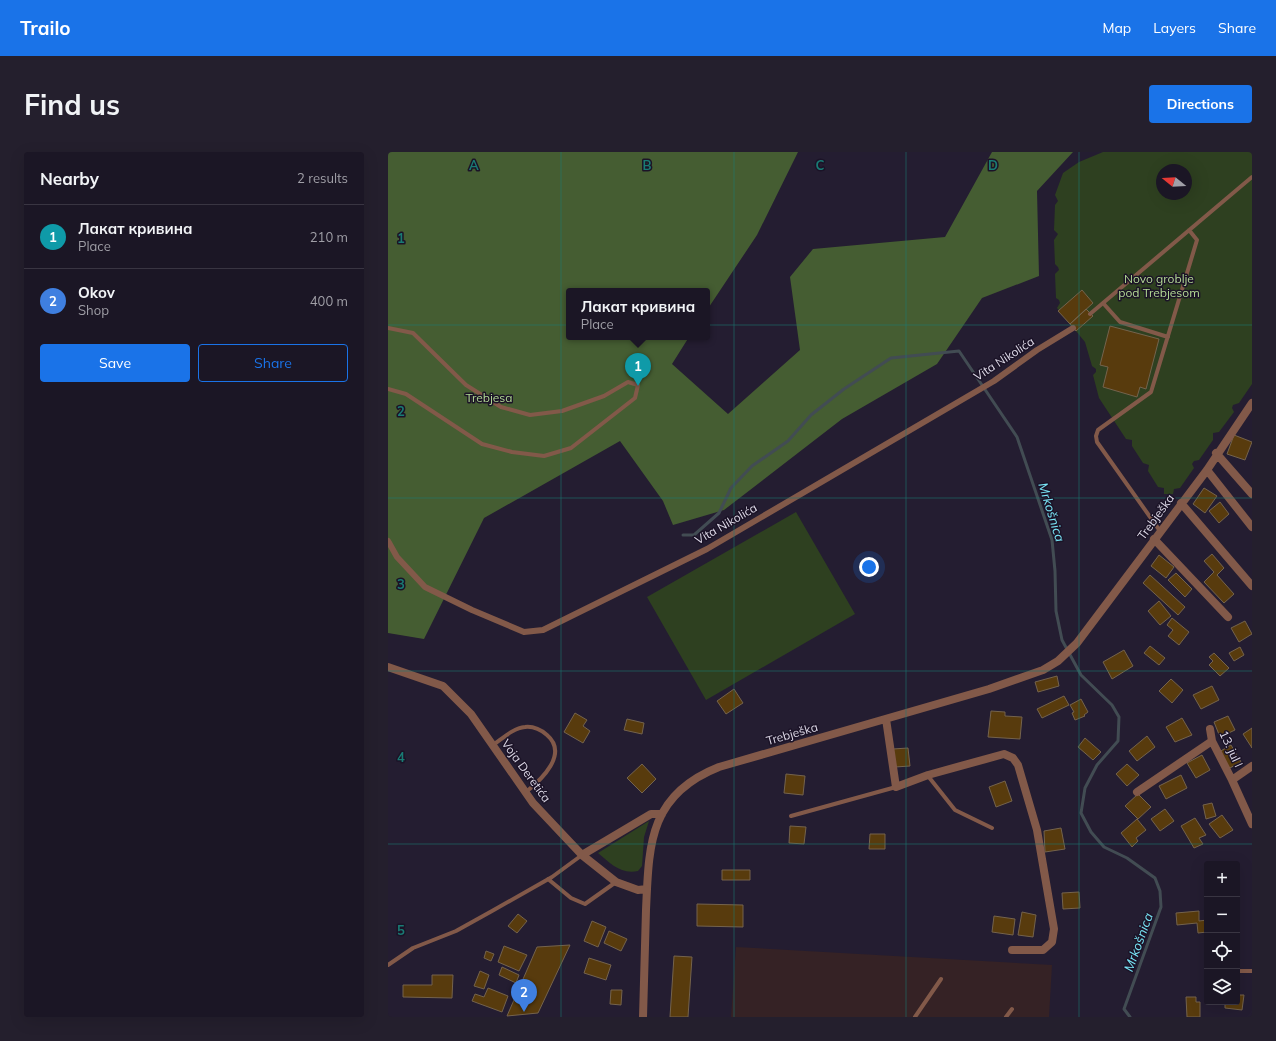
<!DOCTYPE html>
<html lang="en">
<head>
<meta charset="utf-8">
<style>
  body { margin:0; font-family:Mulish,sans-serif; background:#241f2d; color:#f1f3f6 }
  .controls { position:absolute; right:12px; bottom:12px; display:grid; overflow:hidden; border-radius:4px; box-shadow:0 4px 16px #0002 }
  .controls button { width:36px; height:36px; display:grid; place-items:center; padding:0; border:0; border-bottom:1px solid #393542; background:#1b1625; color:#f1f3f6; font:20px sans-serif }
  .compass { position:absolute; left:768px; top:12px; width:36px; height:36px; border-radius:50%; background:#1b1625; box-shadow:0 4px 16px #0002; rotate:288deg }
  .you { position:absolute; left:481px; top:415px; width:14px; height:14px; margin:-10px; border:3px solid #fff; border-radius:50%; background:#1a73e8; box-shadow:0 0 0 6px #1a73e833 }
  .badge { display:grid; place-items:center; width:26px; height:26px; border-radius:50%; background:#1a73e8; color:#fff; font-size:13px; font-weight:700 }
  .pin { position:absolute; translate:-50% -33px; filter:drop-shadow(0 1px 2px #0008) }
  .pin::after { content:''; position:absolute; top:21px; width:14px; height:12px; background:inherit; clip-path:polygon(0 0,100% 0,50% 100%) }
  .popup { position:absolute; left:178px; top:136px; width:144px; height:52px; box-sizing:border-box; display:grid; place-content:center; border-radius:4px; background:#1b1625; filter:drop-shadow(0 1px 3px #0005); font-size:13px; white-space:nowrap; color:#a09fa7 }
  .popup b { font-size:15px; color:#f1f3f6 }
  .popup::after { content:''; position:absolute; left:50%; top:100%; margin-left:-8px; border:8px solid transparent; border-top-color:#1b1625 }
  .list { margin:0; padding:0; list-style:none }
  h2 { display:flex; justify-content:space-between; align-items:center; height:52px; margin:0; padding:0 16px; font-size:17px }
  h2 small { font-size:13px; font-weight:400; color:#a09fa7 }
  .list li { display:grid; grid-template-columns:26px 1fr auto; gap:12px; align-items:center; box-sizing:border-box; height:64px; padding:0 16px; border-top:1px solid #393542 }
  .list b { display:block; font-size:15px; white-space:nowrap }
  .list p { margin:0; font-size:13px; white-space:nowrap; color:#a09fa7 }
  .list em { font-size:13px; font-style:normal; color:#a09fa7 }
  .actions { display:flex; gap:8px; padding:12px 16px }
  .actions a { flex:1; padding:9px 0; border:1px solid #1a73e8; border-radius:4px; text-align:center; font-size:14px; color:#1a73e8 }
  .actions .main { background:#1a73e8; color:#fff }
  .icon { flex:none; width:22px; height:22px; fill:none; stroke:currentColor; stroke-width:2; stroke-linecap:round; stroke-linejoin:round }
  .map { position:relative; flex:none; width:864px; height:865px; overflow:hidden; border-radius:4px }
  header { display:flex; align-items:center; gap:24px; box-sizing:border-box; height:56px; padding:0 20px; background:#1a73e8; color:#fff }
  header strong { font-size:19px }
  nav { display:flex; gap:22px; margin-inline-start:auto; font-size:14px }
  .intro { display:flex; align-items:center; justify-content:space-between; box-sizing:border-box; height:96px; padding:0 24px }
  h1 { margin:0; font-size:28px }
  .button { padding:10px 18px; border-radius:4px; background:#1a73e8; color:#fff; font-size:14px; font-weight:700 }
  main { display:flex; gap:24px; padding:0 24px }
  aside { flex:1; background:#1b1625; border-radius:4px; box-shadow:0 4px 16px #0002 }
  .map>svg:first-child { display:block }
</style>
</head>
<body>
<header>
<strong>Trailo</strong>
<nav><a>Map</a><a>Layers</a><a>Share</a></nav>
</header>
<div class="intro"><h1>Find us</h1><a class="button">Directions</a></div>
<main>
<aside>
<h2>Nearby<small>2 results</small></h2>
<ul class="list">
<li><span class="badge" style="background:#0f9aa8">1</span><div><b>Лакат кривина</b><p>Place</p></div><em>210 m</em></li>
<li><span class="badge" style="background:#3f7fe0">2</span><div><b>Okov</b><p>Shop</p></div><em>400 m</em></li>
</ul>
<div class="actions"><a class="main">Save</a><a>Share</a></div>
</aside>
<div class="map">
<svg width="864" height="865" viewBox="0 0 864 865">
  <rect width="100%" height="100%" fill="#241d31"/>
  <path fill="#352225" d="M348,795L664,813L661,865H343Z"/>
  <path fill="#2e4020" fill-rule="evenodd" d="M715,0H864V232L851,251L845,253L844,256L846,260L831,280L825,281V288L811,308L806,309L804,312L806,316L792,336L786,337L785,342H776V336L770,335L760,319L761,313L755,311L744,294V288L738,287L711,246L705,223L708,220V217L704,214L697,190L669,156L672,151L671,148L668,146L667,122L671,118L670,115L667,112L666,88L670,82L666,78L667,53L670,49L667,43L675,21L691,10ZM774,18H798V42H774Z
    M408,360L467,462L318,548L259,445Z
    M261,669L256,685L254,714L250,719C233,723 222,711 210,701Z"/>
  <path fill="#455d32" d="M0,0H410L369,83L319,158V139H181V185H301L284,212L340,262L412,198L402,125L425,97L557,85L604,0H685L649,39L651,124L594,146L549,212L454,267L336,358L285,373L275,349L232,289L96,366L36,487L0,481Z"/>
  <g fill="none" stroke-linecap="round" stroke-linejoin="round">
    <path stroke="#424c53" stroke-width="3" d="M295,383H306L331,361L343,336L364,314L400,289L423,263L456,237L503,206L571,199L629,285L664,388L667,419L668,459L674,488L693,523L724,553L731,565L730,589L709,613L697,636L693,661L703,680L716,695L739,706L767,726L772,739L773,755L736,857L742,865"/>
  </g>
  <path fill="#583b0d" stroke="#74634d" d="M694,138L705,151L682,172L670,159Z
    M698,157L705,164L688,179L682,172Z
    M722,174L771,187L758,237L752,235L749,245L715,235L720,215L712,213Z
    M846,283L864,290L857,308L839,302Z
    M816,336L829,344L817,361L805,352Z
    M832,350L841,362L831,371L821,359Z
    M824,402L836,416L829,423L846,442L836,451L816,430L826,420L816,409Z
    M771,403L786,415L778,426L763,414Z
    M788,421L804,437L797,445L780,428Z
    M762,423L797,455L790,463L755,431Z
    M771,449L783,464L772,473L760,459Z
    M784,466L801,480L791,493L780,484L785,478L779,473Z
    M857,469L864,482L851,490L843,476Z
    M762,494L777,506L771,513L756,501Z
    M852,495L856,503L846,509L841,501Z
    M736,498L745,514L724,527L715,510Z
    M826,501L841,516L832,524L821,513L825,509L821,505Z
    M669,524L671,534L650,540L647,530Z
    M783,527L795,538L784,551L771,539Z
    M824,534L831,548L813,557L805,543Z
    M346,537L355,551L338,562L329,549Z
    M676,544L681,553L654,566L649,557Z
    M693,547L700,560L696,563L697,564L687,568L684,561L686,560L682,553Z
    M603,559L617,560V564L634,565L632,587L600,585Z
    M187,561L199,568L195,574L202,579L195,591L176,580Z
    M840,564L847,578L832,585L826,570Z
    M794,566L804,583L787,590L778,575Z
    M239,567L256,571L254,582L236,578Z
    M864,576V596L855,582Z
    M759,584L767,595L749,609L741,599Z
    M697,586L713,600L705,608L690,595Z
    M843,593L853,610L840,617L831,600Z
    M520,596L522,614L507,615L505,597Z
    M814,603L822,618L808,626L799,611Z
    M254,612L268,627L254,641L239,626Z
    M739,612L751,623L739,634L728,622Z
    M398,622L417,624L415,643L396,641Z
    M793,623L799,636L778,647L771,634Z
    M617,629L624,649L608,655L601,635Z
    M750,642L763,655L750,667L737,654Z
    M824,651L828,664L818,667L815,653Z
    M777,657L786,669L772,679L763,667Z
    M834,663L845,678L832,686L821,672Z
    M807,666L818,683L811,686L815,692L806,696L793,674Z
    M749,667L758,678L748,686L750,689L744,695L733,681Z
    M402,674L418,675L416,692L401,691Z
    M673,676L677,697L657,700L656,679Z
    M482,682H497V697H481Z
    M334,718H362V728H334Z
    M691,740L692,756L675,757L674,741Z
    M309,752L355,753V775L309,774Z
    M811,759V769L819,768V780L810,781L809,771L789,773L788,761Z
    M634,760L648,763L645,785L630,783Z
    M130,762L139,769L129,781L120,774Z
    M606,764L627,767L625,783L604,780Z
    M204,769L218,775L210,795L196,789Z
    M221,779L239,787L233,799L216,791Z
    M182,793L150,861L119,864L149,795Z
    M116,794L139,803L131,819L110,810Z
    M98,799L106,802L103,809L96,806Z
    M286,804L304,805L300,865H282Z
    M201,806L223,813L218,828L196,821Z
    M114,815L131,823L128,831L111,823Z
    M92,819L101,823L96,837L86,834Z
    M44,823H65L64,846L15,845V833H44Z
    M100,836L120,844L114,860L84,849L87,842L96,845Z
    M223,838H234L233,853L222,852Z
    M849,843H856L854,858L837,856V850H849Z
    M798,845H808V850H812V865H799Z"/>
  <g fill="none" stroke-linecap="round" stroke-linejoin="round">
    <path stroke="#825949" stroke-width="4" d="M715,151L732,170L780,185
      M702,162L864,25
      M0,176L25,181L78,233L113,255L142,263L174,259L216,244L240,230L250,233L247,246L183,296L156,304L124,300L94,292L18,242L0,237
      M772,379L709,290L708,284L710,278L763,240L809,88L801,78
      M105,593C114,587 125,576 137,575C146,574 152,577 159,583C181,602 153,628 138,640
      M540,624L567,658L604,676
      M403,664L508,635
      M160,727L183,746L197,752L228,730
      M0,813L25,796L68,779L104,759L164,725L194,703
      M849,819H864
      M527,865L553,827
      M618,865L624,857"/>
    <path stroke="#825949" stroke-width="6" d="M0,389L9,405L37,435L84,458L136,480L155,478L319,397L606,229L649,198L685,176"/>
    <path stroke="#825949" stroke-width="8" d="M828,301L864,342
      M819,318L864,375
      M793,351L864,434
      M766,387L840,465
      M0,515L55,534L83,562L145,651L194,703L228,730L250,738L259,737
      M498,567L508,635L540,623L616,602L625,606L630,613L649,678L666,777L664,790L655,798H624
      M822,577L824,589L844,628L864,672
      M844,628L864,614
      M749,640L824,589
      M194,703L263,662H274
      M255,865C256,829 257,794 258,758C261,694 260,643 331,615L601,537L655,518L670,509L689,491L819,318L864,251"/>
  </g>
  <path fill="none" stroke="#197b74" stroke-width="1" stroke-opacity="0.55" d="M173,0V865M346,0V865M518,0V865M691,0V865M0,173H864M0,346H864M0,519H864M0,692H864"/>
  <g text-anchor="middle" stroke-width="3" stroke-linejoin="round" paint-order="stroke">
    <g font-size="12" fill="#b3da94" stroke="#1b1327">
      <text x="771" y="131">Novo groblje<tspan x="771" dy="14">pod Trebjesom</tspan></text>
      <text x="101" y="250">Trebjesa</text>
    </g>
    <g font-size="12" fill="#ddd9e7" stroke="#1b1327">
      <text transform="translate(616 207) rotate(-33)" y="4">Vita Nikolića</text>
      <text transform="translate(768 365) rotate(-54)" y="4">Trebješka</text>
      <text transform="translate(338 372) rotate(-30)" y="4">Vita Nikolića</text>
      <text transform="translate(404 582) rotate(-16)" y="4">Trebješka</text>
      <text transform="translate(843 597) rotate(65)" y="4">13. jul I</text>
      <text transform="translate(138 619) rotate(54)" y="4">Voja Deretića</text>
    </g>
    <g font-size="13" font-style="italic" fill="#79e5f6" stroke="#1b1327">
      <text transform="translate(664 360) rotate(73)" y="5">Mrkošnica</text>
      <text transform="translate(750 790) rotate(-70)" y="5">Mrkošnica</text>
    </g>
  </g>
  <g font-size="13" text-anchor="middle" font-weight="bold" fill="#197b74" stroke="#1b1327" stroke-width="3" stroke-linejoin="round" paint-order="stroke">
    <text x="86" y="18">A</text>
    <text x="259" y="18">B</text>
    <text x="432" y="18">C</text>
    <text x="605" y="18">D</text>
    <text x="13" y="91">1</text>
    <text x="13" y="264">2</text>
    <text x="13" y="437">3</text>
    <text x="13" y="610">4</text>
    <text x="13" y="783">5</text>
  </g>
</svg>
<div class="controls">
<button>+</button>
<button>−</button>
<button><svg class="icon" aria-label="locate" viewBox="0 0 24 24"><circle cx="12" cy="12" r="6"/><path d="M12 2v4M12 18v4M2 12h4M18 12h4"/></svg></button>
<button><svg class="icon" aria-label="layers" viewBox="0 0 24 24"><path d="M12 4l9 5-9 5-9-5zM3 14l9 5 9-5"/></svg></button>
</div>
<svg class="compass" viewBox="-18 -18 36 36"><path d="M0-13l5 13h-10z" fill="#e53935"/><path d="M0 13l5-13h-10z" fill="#a09fa7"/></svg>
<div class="you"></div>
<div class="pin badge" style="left:250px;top:234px;background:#0f9aa8">1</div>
<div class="popup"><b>Лакат кривина</b>Place</div>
<div class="pin badge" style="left:136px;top:860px;background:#3f7fe0">2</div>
</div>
</main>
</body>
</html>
